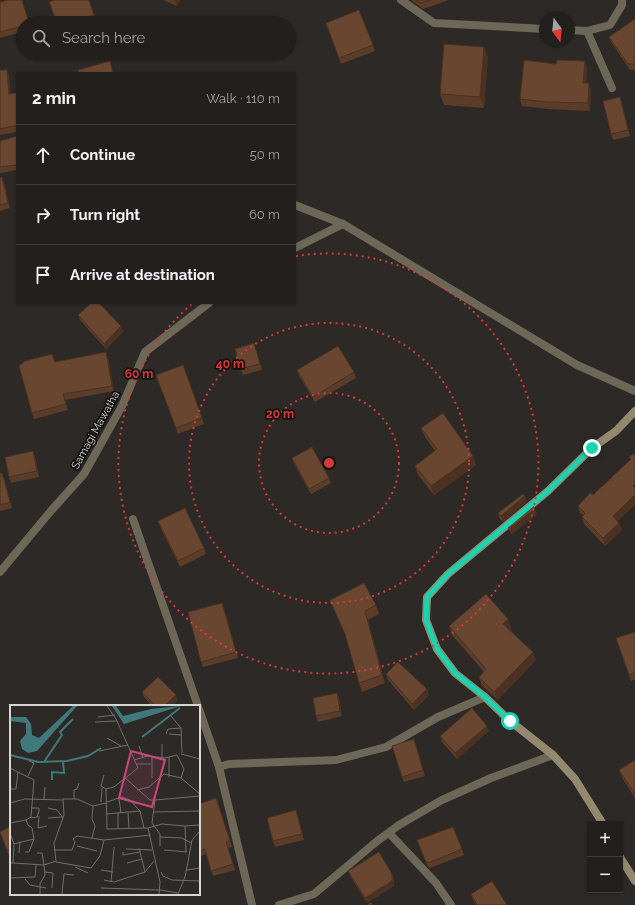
<!DOCTYPE html>
<html lang="en">
<head>
<meta charset="utf-8">
<style>
  body { margin:0; font-family:Raleway,sans-serif; background:#2e2c2a; color:#f1f3f6 }
  .controls { position:absolute; right:12px; bottom:12px; display:grid; overflow:hidden; border-radius:0px; box-shadow:0 1px 3px #0004 }
  .controls button { width:36px; height:36px; display:grid; place-items:center; padding:0; border:0; border-bottom:1px solid #3f3d3b; background:#221f1d; color:#f1f3f6; font:20px sans-serif }
  .compass { position:absolute; left:539px; top:12px; width:36px; height:36px; border-radius:50%; background:#221f1d; box-shadow:0 1px 3px #0004; rotate:165deg }
  .stop { position:absolute; width:12px; height:12px; margin:-9px; border:3px solid #18d5b2; border-radius:50%; background:#fff }
  .stop.end { background:#18d5b2; border-color:#fff; box-shadow:0 1px 4px #0008 }
  .list { margin:0; padding:0; list-style:none }
  h2 { display:flex; justify-content:space-between; align-items:center; height:52px; margin:0; padding:0 16px; font-size:17px }
  h2 small { font-size:13px; font-weight:400; color:#a2a2a4 }
  .list li { display:grid; grid-template-columns:26px 1fr auto; gap:12px; align-items:center; box-sizing:border-box; height:60px; padding:0 16px; border-top:1px solid #3f3d3b }
  .list b { display:block; font-size:15px; white-space:nowrap }
  .list em { font-size:13px; font-style:normal; color:#a2a2a4 }
  .icon { flex:none; width:22px; height:22px; fill:none; stroke:currentColor; stroke-width:2; stroke-linecap:round; stroke-linejoin:round }
  .map { position:relative; flex:none; width:635px; height:905px; overflow:hidden }
  .search { position:absolute; background:#221f1d; box-shadow:0 1px 3px #0004; left:16px; top:16px; width:280px; height:44px; display:flex; align-items:center; gap:10px; box-sizing:border-box; padding:0 14px; border-radius:22px; color:#a2a2a4; font-size:15px }
  .panel { position:absolute; background:#221f1d; box-shadow:0 1px 3px #0004; left:16px; top:72px; width:280px; height:232px; border-radius:0px }
  .map>svg:first-child { display:block }
</style>
</head>
<body>
<div class="map">
<svg width="635" height="905" viewBox="0 0 635 905">
  <rect width="100%" height="100%" fill="#2d2927"/>
  <g fill="none" stroke-linecap="round" stroke-linejoin="round">
    <path stroke="#6c6756" stroke-width="8" d="M401,0L434,23L545,29
      M569,30L587,31L610,25L622,5V0
      M587,31L612,88
      M295,205L343,224L577,365L635,391
      M295,248L343,224
      M133,519L198,706
      M0,572L50,512L84,474L122,406L145,352L209,303
      M199,709L219,767L252,905
      M219,767L229,764L336,760L386,747L438,717L485,697
      M389,833L436,883L451,905
      M279,905L314,894L376,842L399,825L442,800L491,778L553,755"/>
    <path stroke="#92896e" stroke-width="8" d="M603,824L575,779L553,755L510,721L485,697L455,673L437,649L426,620L427,597L448,574L548,491L592,448L616,431L635,411
      M620,857L635,881"/>
  </g>
  <path fill="#5a3c28" d="M89,0L96,20L88,23H57Z
    M163,0H180L177,6Z
    M411,0H449L423,9Z
    M0,2L23,23V32L0,38Z
    M359,10L375,51L341,64L326,23Z
    M635,19V70H630L611,42L609,37Z
    M484,47L488,58L484,108L444,105L440,94Z
    M587,68L586,83L591,90L590,111L548,109L522,106L520,99Z
    M0,70L9,75L10,94L17,93V132L0,135Z
    M620,97L622,103L630,136L613,140L611,134Z
    M17,136V170L0,173V141Z
    M0,178L4,183L10,208L0,211Z
    M78,315L121,326L123,332L106,349L80,320Z
    M254,343L262,370L243,375L241,369Z
    M106,352L108,358L114,391L65,400L68,410L34,419L32,413L55,362Z
    M183,365L204,424L178,434L156,375Z
    M297,370L354,372L356,378L315,402L299,376Z
    M421,428L473,456L476,465L434,495L418,475L415,466L435,451L425,437Z
    M635,453L618,521L619,523L622,530L605,546L584,524L582,517L583,515L580,513L578,506L593,495L630,460L629,457Z
    M35,457L39,477L11,483L9,477Z
    M292,458L329,478L331,483L311,494L294,464Z
    M0,473L4,478L12,508L0,511Z
    M525,496L527,502L503,522L500,519L498,513Z
    M537,514L512,534L509,530L507,525Z
    M158,521L204,548L206,554L180,567L160,527Z
    M330,600L376,605L379,614L368,620L385,683L362,692L359,683L347,638L333,608Z
    M222,603L238,658L203,667L201,662Z
    M508,619L511,628L510,629L536,660L498,700L482,686L479,677L484,672L452,635L449,626Z
    M635,632V680L631,681L629,675Z
    M386,674L427,689L429,695L414,710L388,680Z
    M142,692L178,700L172,706H152L144,697Z
    M337,693L339,698L342,716L318,722L316,716Z
    M489,731L457,759L442,742L440,736Z
    M414,739L425,776L404,782L402,777Z
    M635,760V798L623,779L619,770Z
    M199,804H218L232,847L228,848L235,870L213,876L206,854L200,856L199,853Z
    M298,816L304,840L275,847L273,841Z
    M11,826V855L9,856L0,832Z
    M453,827L464,855L430,868L427,865L417,840Z
    M348,871L392,874L394,879V886L367,903L350,876Z
    M471,894L507,905H476L473,900Z"/>
  <path fill="#4a3121" d="M175,0H180L177,6Z
    M484,47L488,58L484,108L480,97Z
    M585,61L587,68L586,90L583,83Z
    M7,70L9,75L11,100L9,94Z
    M589,83L591,90L590,111L588,103Z
    M620,97L622,103L630,136L628,130Z
    M2,177L4,183L10,208L8,203Z
    M121,326L123,332L106,349L104,344Z
    M106,352L108,358L114,391L112,386Z
    M33,451L35,457L39,477L37,471Z
    M473,456L476,465L434,495L431,486Z
    M2,473L4,478L12,508L10,502Z
    M635,495V505L616,523L613,516Z
    M525,496L527,502L503,522L501,516Z
    M535,509L537,514L512,534L510,528Z
    M619,523L622,530L605,546L603,538Z
    M222,603L224,608L238,658L236,652Z
    M365,611L368,620L385,683L382,675Z
    M508,619L511,628L506,632L503,624Z
    M533,652L536,660L498,700L494,692Z
    M427,689L429,695L414,710L412,704Z
    M337,693L339,698L342,716L340,711Z
    M176,695L178,700L172,706H164Z
    M487,726L489,731L457,759L455,753Z
    M296,810L298,816L304,840L302,834Z
    M392,874L394,879V886L367,903L365,898Z"/>
  <path fill="#69462f" stroke="#4a3121" d="M8,0H22L29,23H23V26L0,32V2Z
    M54,0H89L94,15L71,23H57L49,2Z
    M416,0H430L421,3Z
    M359,10L373,45L339,58L326,23Z
    M635,19V64H628L609,37Z
    M444,44L484,47L480,97L440,94Z
    M524,60L556,64L557,60L585,61L583,83H589L588,103L546,102L520,99Z
    M110,61L113,73H79L78,70Z
    M0,70H7L9,94L17,93V126H14L0,129Z
    M620,97L628,130L611,134L603,101Z
    M17,136V165L0,167V141Z
    M2,177L8,203L0,205V178Z
    M91,303H99L121,326L104,344L78,315Z
    M254,343L260,364L241,369L235,349Z
    M338,346L354,372L313,397L297,370Z
    M106,352L112,386L63,394L66,404L32,413L19,366L25,361L52,354L55,362Z
    M183,365L202,418L176,428L156,375Z
    M443,413L473,456L431,486L415,466L437,449L421,428Z
    M312,447L329,478L309,489L292,458Z
    M33,451L37,471L9,477L5,457Z
    M635,453V484L633,486L635,488V495L613,516L619,523L603,538L582,517L585,513L578,506L590,493L593,495L631,459L629,457Z
    M0,473H2L10,502L0,505Z
    M523,494L525,496L501,516L498,513Z
    M532,505L535,509L510,528L507,525Z
    M185,508L204,548L178,561L158,521Z
    M364,583L376,605L365,611L382,675L359,683L345,634L330,600Z
    M486,594L508,619L503,624L533,652L494,692L479,677L486,669L449,626Z
    M222,603L236,652L201,662L188,612Z
    M635,632V673L629,675L616,638Z
    M398,662L427,689L412,704L386,674Z
    M158,677L176,695L164,706H156L142,692Z
    M337,693L340,711L316,716L313,698Z
    M472,708L487,726L455,753L440,736Z
    M414,739L423,770L402,777L392,746Z
    M635,760V794L619,770Z
    M216,798L230,841L226,842L233,864L211,871L205,849L199,851V804Z
    M296,810L302,834L273,841L267,818Z
    M11,826V849L7,850L0,832Z
    M453,827L462,849L428,863L425,860L417,840Z
    M379,852L392,874V881L365,898L348,871Z
    M492,881L507,905H477L471,894Z
    M371,902L373,905H367Z"/>
  <g fill="none" stroke-linecap="round" stroke-linejoin="round">
    <path stroke="#18d5b2" stroke-width="5" d="M510,721L485,697L455,673L437,649L426,620L427,597L448,574L548,491L592,448"/>
  </g>
  <g fill="none" stroke="#d63939" stroke-width="2" stroke-dasharray="2 4">
    <circle cx="329" cy="463" r="70"/>
    <circle cx="329" cy="463" r="140"/>
    <path d="M296 256A210 210 0 1 1 193 303"/>
  </g>
  <g text-anchor="middle" stroke-width="3.5" stroke-linejoin="round" paint-order="stroke">
    <g font-size="11" fill="#d8d6d5" stroke="#141211">
      <text transform="translate(95 430) rotate(-61)" y="4">Samagi Mawatha</text>
    </g>
  </g>
  <g transform="translate(10 705)">
    <rect width="190" height="190" fill="#2d2927"/>
    <path d="M63,1H67L27,46L18,48L12,44L10,36L16,29V18L0,16V12H16L21,19L22,30L29,33ZM102,1H106L113,11L141,4L171,1L114,19Z" fill="#40787c"/>
    <path fill="none" stroke="#40787c" stroke-width="2" d="M132,32L170,3M0,50L28,57L57,56L78,51L91,43M34,57L52,30L50,27L63,14M42,75V67L54,68L53,56"/>
    <path fill="none" stroke="#716e6d" stroke-width="1" d="M97,1L106,14L128,63L104,82L96,84L97,124L138,123L152,119L175,121L176,147M161,11L171,23L172,48M88,12L105,10M85,17L107,16M156,29L158,24L171,23M159,29L171,30M97,33L111,41M129,41L133,53M89,46L118,40M171,49L190,54M142,51V73M159,52V72M152,53V39M124,55L138,51L155,53L167,50L174,64L171,73L190,89M126,59H141M0,63L24,75L21,112L16,115M94,70L91,81L96,84M18,71L24,58L19,56M114,72L140,95H145M0,84H6L8,67M127,85L139,82L154,69L171,73M64,94V85L67,84L69,78M109,94L111,108M34,95L35,82M91,97L92,83M97,97L112,92L120,95L130,106M0,98L15,94L53,95M38,103L47,105L53,113M130,106L134,123M144,107L190,106M108,108V124M118,108L119,123M96,109L130,106M29,111L28,123L37,121M21,113L27,112L29,106V103H21M38,113L52,112M0,118L16,115L18,120L22,123L24,134L4,139L0,128M175,121L190,120M138,123L150,177L149,189M150,132L172,133L181,138M82,133L85,121L82,114L83,101M94,135L141,130M67,141L87,146M150,141V129L142,118L145,95L190,91M129,143L135,167L144,156M116,144L142,145M44,145H62L65,137L63,134L67,131L94,135L90,151L81,163L46,157M154,145L177,147M15,147H19L24,134M113,147V150L130,147M9,148L10,136M0,158H3L4,139M3,158L34,160L32,148H27M117,158L132,154M65,162L78,168M91,165L103,167M177,165L190,163M35,167L43,168L42,183M151,167L153,171L162,175L190,176M0,173L25,172L26,160M15,174L20,180L36,183M94,175L104,177L135,167M101,177L104,142M91,183L150,185L168,188M30,189V179L35,170L34,160L46,156L44,138L54,110L53,94H67L83,101L96,98M52,189L54,169L64,170M168,189L175,172L182,135L190,126"/>
    <path fill="#c8487a" fill-opacity="0.15" stroke="#c8487a" stroke-width="2" d="M121,46L155,55L142,102L109,93Z"/>
    <rect width="190" height="190" fill="none" stroke="#d8d6d5" stroke-width="2"/>
  </g>
  <circle cx="329" cy="463" r="6" fill="#d63939" stroke="#141211" stroke-width="2"/>
  <g font-size="12" text-anchor="middle" font-weight="bold" fill="#d63939" stroke="#141211" stroke-width="3.5" stroke-linejoin="round" paint-order="stroke">
    <text x="230" y="368">40 m</text>
    <text x="139" y="378">60 m</text>
    <text x="280" y="418">20 m</text>
  </g>
</svg>
<div class="controls">
<button>+</button>
<button>−</button>
</div>
<svg class="compass" viewBox="-18 -18 36 36"><path d="M0-13l5 13h-10z" fill="#e53935"/><path d="M0 13l5-13h-10z" fill="#a2a2a4"/></svg>
<div class="stop" style="left:510px;top:721px"></div>
<div class="stop end" style="left:592px;top:448px"></div>
<div class="search"><svg class="icon" aria-label="search" viewBox="0 0 24 24"><circle cx="10" cy="10" r="6"/><path d="M15 15l6 6"/></svg>Search here</div>
<section class="panel">
<h2>2 min<small>Walk · 110 m</small></h2>
<ul class="list">
<li><svg class="icon" aria-label="ahead" viewBox="0 0 24 24"><path d="M12 20V5M6 11l6-6 6 6"/></svg><div><b>Continue</b></div><em>50 m</em></li>
<li><svg class="icon" aria-label="right" viewBox="0 0 24 24"><path d="M7 20v-9h11M14 6l5 5-5 5"/></svg><div><b>Turn right</b></div><em>60 m</em></li>
<li><svg class="icon" aria-label="arrive" viewBox="0 0 24 24"><path d="M6 21V4h12l-3 4 3 4H6"/></svg><div><b>Arrive at destination</b></div></li>
</ul>
</section>
</div>
</body>
</html>
